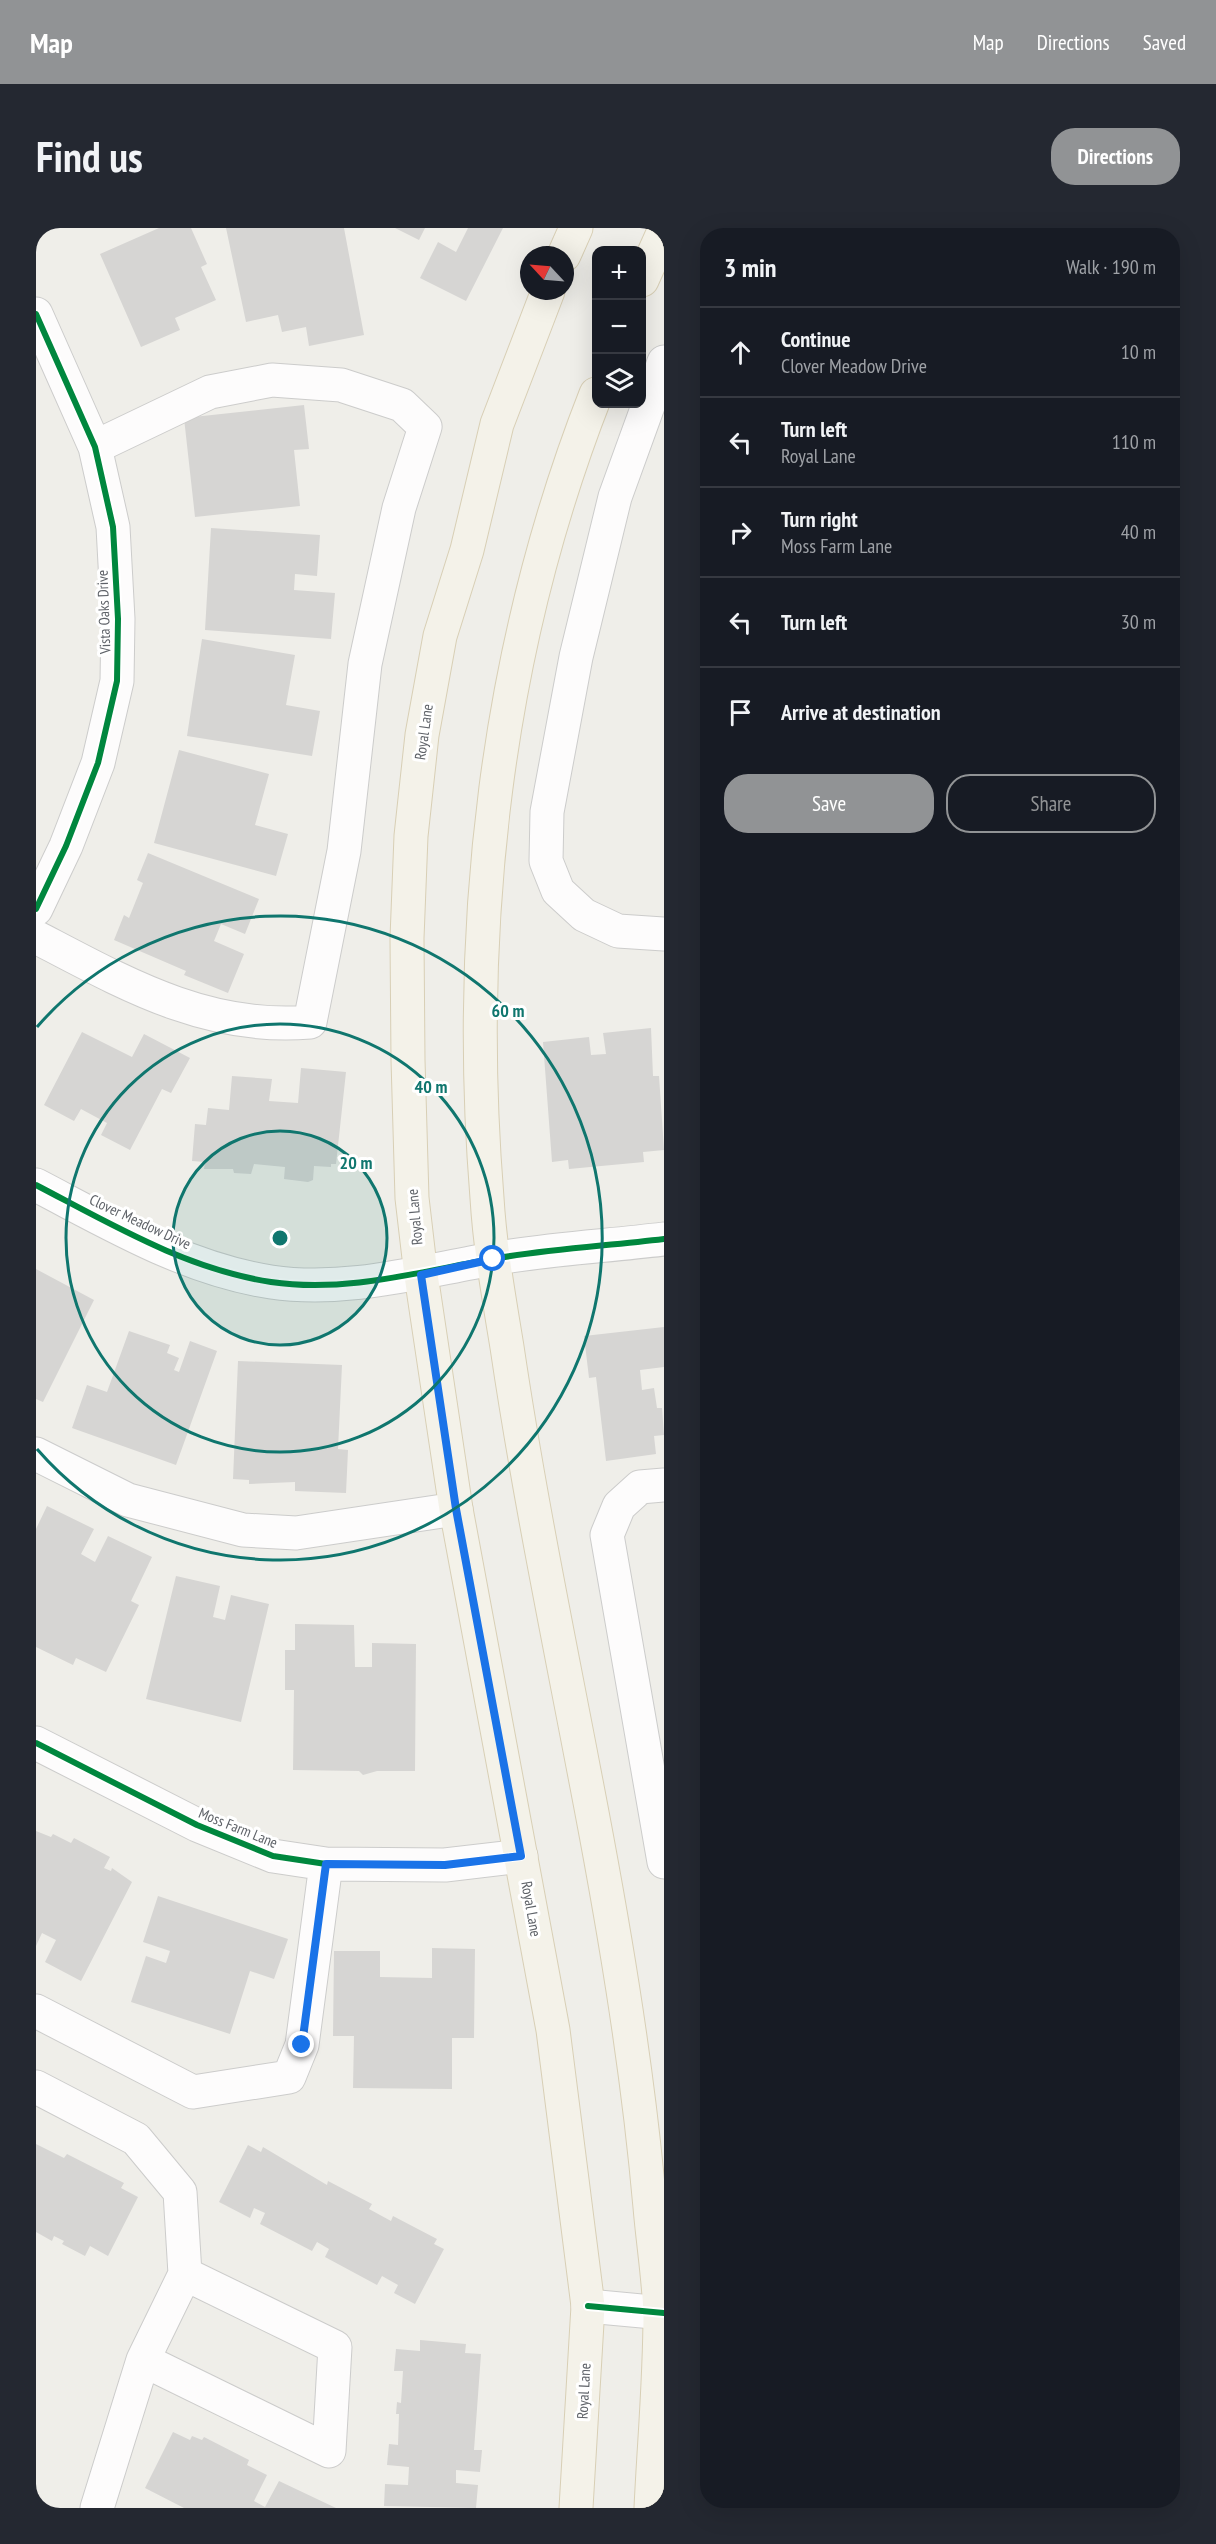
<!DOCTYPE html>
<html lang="en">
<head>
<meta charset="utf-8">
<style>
  body { margin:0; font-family:"PT Sans Narrow",sans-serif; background:#242831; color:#f1f3f6 }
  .controls { position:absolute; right:18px; top:18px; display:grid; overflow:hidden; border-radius:12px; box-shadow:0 6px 24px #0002 }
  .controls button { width:54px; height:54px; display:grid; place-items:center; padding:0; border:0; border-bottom:2px solid #363941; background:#171b24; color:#f1f3f6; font:30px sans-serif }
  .compass { position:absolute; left:484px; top:18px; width:54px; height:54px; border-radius:50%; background:#171b24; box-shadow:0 6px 24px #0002; rotate:296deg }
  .stop { position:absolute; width:18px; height:18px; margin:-14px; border:4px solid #1a73e8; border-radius:50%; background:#fff }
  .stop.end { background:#1a73e8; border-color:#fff; box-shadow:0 2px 6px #0008 }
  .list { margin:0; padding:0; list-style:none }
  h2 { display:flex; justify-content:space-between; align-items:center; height:78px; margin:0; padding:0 24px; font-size:26px }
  h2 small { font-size:20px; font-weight:400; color:#9ea1a6 }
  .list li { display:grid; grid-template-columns:39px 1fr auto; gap:18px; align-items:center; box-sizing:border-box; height:90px; padding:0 24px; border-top:2px solid #363941 }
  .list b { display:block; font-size:22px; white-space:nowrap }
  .list p { margin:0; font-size:20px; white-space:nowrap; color:#9ea1a6 }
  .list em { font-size:20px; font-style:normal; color:#9ea1a6 }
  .actions { display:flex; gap:12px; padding:18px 24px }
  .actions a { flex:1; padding:14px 0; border:2px solid #919395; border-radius:24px; text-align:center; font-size:21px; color:#919395 }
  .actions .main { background:#919395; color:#fff }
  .icon { flex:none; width:33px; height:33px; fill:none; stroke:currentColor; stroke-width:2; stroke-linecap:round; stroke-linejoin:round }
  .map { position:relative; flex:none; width:628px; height:2280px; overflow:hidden; border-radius:24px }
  header { display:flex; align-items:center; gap:36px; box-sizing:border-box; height:84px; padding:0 30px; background:#919395; color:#fff }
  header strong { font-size:28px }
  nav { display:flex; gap:33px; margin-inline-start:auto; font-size:21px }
  .intro { display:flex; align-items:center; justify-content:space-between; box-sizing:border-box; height:144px; padding:0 36px }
  h1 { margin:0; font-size:42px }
  .button { padding:15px 27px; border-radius:24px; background:#919395; color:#fff; font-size:21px; font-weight:700 }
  main { display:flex; gap:36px; padding:0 36px }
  aside { flex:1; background:#171b24; border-radius:24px; box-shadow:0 6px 24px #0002 }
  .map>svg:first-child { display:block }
</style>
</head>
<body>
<header>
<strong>Map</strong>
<nav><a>Map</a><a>Directions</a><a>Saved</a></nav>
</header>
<div class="intro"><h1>Find us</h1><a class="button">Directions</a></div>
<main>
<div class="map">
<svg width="628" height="2280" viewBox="0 0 628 2280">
  <rect width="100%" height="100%" fill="#efeee9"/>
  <path fill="#d6d5d3" d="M123,0H155L171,36L165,39L180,72L139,90L144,102L105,119L64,26Z
    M190,0H308L328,107L273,118L270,99L246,104L242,87L210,94Z
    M359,0H389L383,12Z
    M432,0H467L430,73L384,50L402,14L420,24Z
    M268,177L273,221L258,222L264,278L159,289L148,190Z
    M175,300L284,307L281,348L259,346L258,362L299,365L295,411L169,402Z
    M166,411L259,427L250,477L284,483L276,528L151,508Z
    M143,522L233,546L219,597L252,606L240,648L118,615Z
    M112,625L223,671L209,706L185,696L178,713L208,726L192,765L148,747L150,743L78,712L88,687L93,690L107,655L101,652Z
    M615,800L617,848H623L628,922L607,924L608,934L533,941L532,932L516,934L507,814L553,809L555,827L570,826L567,805Z
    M46,804L96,829L108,806L154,830L135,865L126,861L94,922L65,907L71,895L45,881L38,893L8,877Z
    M265,840L310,844L300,936H295V939L278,938L277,952L272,954L248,951L249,939L218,936L215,946L198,945L197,941H168L169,934L156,933L159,896L170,897L172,880L193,882L196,848L236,851L233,873L262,875Z
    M0,1041L58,1072L7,1174L0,1171Z
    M628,1099V1139L604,1142L606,1162L618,1160L621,1180H626L628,1207L618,1208L620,1226L570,1233L560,1149L553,1150L548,1108Z
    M93,1103L134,1117L131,1125L143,1130L138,1142L143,1144L154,1113L181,1123L140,1237L36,1200L51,1157L71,1164Z
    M202,1133L306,1137L302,1221L312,1222L310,1265L259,1263V1254L213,1256V1252L197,1251Z
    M11,1278L58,1301L45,1326L59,1334L72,1308L116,1329L95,1373L103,1377L70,1444L40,1430L37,1437L0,1419V1301Z
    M140,1348L184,1358L177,1389L189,1392L195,1367L233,1376L205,1494L110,1471Z
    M259,1396L318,1397L319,1439H336V1415L380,1416L379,1543H341L327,1547L323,1543L257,1542L258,1462H249V1422H259Z
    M0,1603L15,1609L17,1606L35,1615L38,1610L74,1629L68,1640L75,1643L76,1640L96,1654L45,1753L9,1734L20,1712L6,1705L0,1718Z
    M122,1668L252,1711L238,1751L214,1743L194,1806L95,1774L110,1728L130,1735L134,1723L107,1714Z
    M396,1720L439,1721L438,1810H416V1861L317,1860L318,1808H297L298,1723H344V1749L396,1750Z
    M0,1916L28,1930L31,1926L88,1955L85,1960L102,1969L72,2028L54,2018L49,2028L26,2016L28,2013L18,2008L16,2013L0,2004Z
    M212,1917L225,1924L227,1919L291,1957L292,1953L336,1976L333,1981L355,1993L357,1988L401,2011L398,2016L408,2021L379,2076L358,2065L362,2057L346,2048L341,2057L289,2029L293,2021L281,2014L276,2023L224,1996L229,1985L218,1980L214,1990L183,1974Z
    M384,2112L430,2116L429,2125L445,2126L438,2222H446L444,2244L420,2242V2255L442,2257L440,2280L348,2278L349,2256L372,2257L373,2239L351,2237L353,2216L362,2217L363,2186H360L361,2174L365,2175L367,2143H358L360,2121L384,2123Z
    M137,2204L154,2212L156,2208L166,2212L168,2209L213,2232L211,2237L231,2247L218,2273L229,2279L243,2253L300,2280H148L109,2260Z"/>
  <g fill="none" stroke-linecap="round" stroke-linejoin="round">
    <g stroke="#cccccb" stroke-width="35">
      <path id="minor" d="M0,86L59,219L77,299L82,391L81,453L62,535L30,618L0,681
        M628,134L579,269L540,429L511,584L510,633L522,663L548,687L582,703L628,706
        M0,709C88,755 171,803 274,794L308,623L329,436L363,280L389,199L366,177L305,157L236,152L174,164L59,219
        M0,957C75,996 150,1041 235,1054C310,1065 382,1044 456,1031C512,1021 571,1018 628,1011
        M0,1226L92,1272L207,1302L260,1305L420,1281
        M628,1257L604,1259L583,1278L571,1307L628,1634
        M0,1515L161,1597L237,1628L290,1636L409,1637L485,1628
        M0,1783L157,1864L253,1849L266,1817L290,1636
        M0,1859L100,1911L144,1964L149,2046
        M552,2078L628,2085
        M61,2280L107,2132L149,2046L299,2119L293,2223L107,2132"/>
    </g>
    <g stroke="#d8cfb5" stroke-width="35">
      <path id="major" d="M528,27L540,0
        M606,52L628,3
        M512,63L461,196L431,322L404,408L386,507L375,608L371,710L372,832L376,970L385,1047L420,1281L517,1802L552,2078L540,2280
        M560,166C460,420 429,698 451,970C454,1020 463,1070 471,1119C492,1261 521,1402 548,1543C576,1687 601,1832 614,1979C617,2015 623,2051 624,2086C624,2151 618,2216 615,2280"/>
    </g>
    <use href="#minor" stroke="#fdfcfc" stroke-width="33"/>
    <use href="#major" stroke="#f4f2e9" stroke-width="33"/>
    <g stroke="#fff" stroke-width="10">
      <path id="cycleway" d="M0,86L59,219L77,299L82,391L81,453L62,535L30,618L0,681
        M0,957C75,996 150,1041 235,1054C310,1065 382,1044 456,1031C512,1021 571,1018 628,1011
        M0,1515L161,1597L237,1628L290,1636L409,1637L485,1628
        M552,2078L628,2085"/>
    </g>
    <use href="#cycleway" stroke="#00873e" stroke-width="6"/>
  </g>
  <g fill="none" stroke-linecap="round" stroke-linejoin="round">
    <path stroke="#1a73e8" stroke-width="8" d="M266,1817L290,1636L409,1637L485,1628L420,1281L385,1047L457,1031"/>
  </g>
  <circle cx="244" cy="1010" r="107" fill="#0f766e" fill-opacity=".12"/>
  <g fill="none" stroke="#0f766e" stroke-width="3">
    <circle cx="244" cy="1010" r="107"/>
    <circle cx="244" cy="1010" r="214"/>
    <path d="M1 799A322 322 0 1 1 1 1221"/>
  </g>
  <g text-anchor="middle" stroke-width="6" stroke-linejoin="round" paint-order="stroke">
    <g font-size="15" fill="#5e6268" stroke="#fff">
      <text transform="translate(68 384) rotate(-92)" y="5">Vista Oaks Drive</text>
      <text transform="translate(388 504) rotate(-82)" y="5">Royal Lane</text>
      <text transform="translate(379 989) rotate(-95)" y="5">Royal Lane</text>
      <text transform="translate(104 994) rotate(25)" y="5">Clover Meadow Drive</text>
      <text transform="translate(202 1600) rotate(22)" y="5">Moss Farm Lane</text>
      <text transform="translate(495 1681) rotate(80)" y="5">Royal Lane</text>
      <text transform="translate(548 2163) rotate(-87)" y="5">Royal Lane</text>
    </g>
  </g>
  <circle cx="244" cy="1010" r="9" fill="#0f766e" stroke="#fff" stroke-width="3"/>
  <g font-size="18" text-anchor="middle" font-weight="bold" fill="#0f766e" stroke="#fff" stroke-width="6" stroke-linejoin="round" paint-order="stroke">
    <text x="472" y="789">60 m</text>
    <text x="395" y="865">40 m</text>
    <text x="320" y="941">20 m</text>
  </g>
</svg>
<div class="controls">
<button>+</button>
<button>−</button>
<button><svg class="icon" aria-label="layers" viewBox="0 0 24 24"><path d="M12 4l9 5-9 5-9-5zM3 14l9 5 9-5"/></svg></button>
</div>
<svg class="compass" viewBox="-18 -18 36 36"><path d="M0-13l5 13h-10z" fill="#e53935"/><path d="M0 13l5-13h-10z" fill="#9ea1a6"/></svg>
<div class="stop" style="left:457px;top:1031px"></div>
<div class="stop end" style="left:266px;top:1817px"></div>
</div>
<aside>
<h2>3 min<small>Walk · 190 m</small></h2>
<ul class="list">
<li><svg class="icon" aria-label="ahead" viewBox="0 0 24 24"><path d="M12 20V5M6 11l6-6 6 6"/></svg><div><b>Continue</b><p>Clover Meadow Drive</p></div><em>10 m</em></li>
<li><svg class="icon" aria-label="left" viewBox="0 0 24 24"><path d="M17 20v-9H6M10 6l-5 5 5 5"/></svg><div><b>Turn left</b><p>Royal Lane</p></div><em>110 m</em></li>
<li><svg class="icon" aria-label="right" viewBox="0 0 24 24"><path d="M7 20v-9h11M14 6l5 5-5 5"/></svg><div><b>Turn right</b><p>Moss Farm Lane</p></div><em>40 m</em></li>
<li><svg class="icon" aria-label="left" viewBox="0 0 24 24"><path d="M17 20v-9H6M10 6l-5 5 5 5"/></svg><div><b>Turn left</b></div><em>30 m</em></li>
<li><svg class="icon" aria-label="arrive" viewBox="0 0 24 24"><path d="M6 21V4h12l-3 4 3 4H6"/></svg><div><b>Arrive at destination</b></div></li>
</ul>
<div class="actions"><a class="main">Save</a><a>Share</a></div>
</aside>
</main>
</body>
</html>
